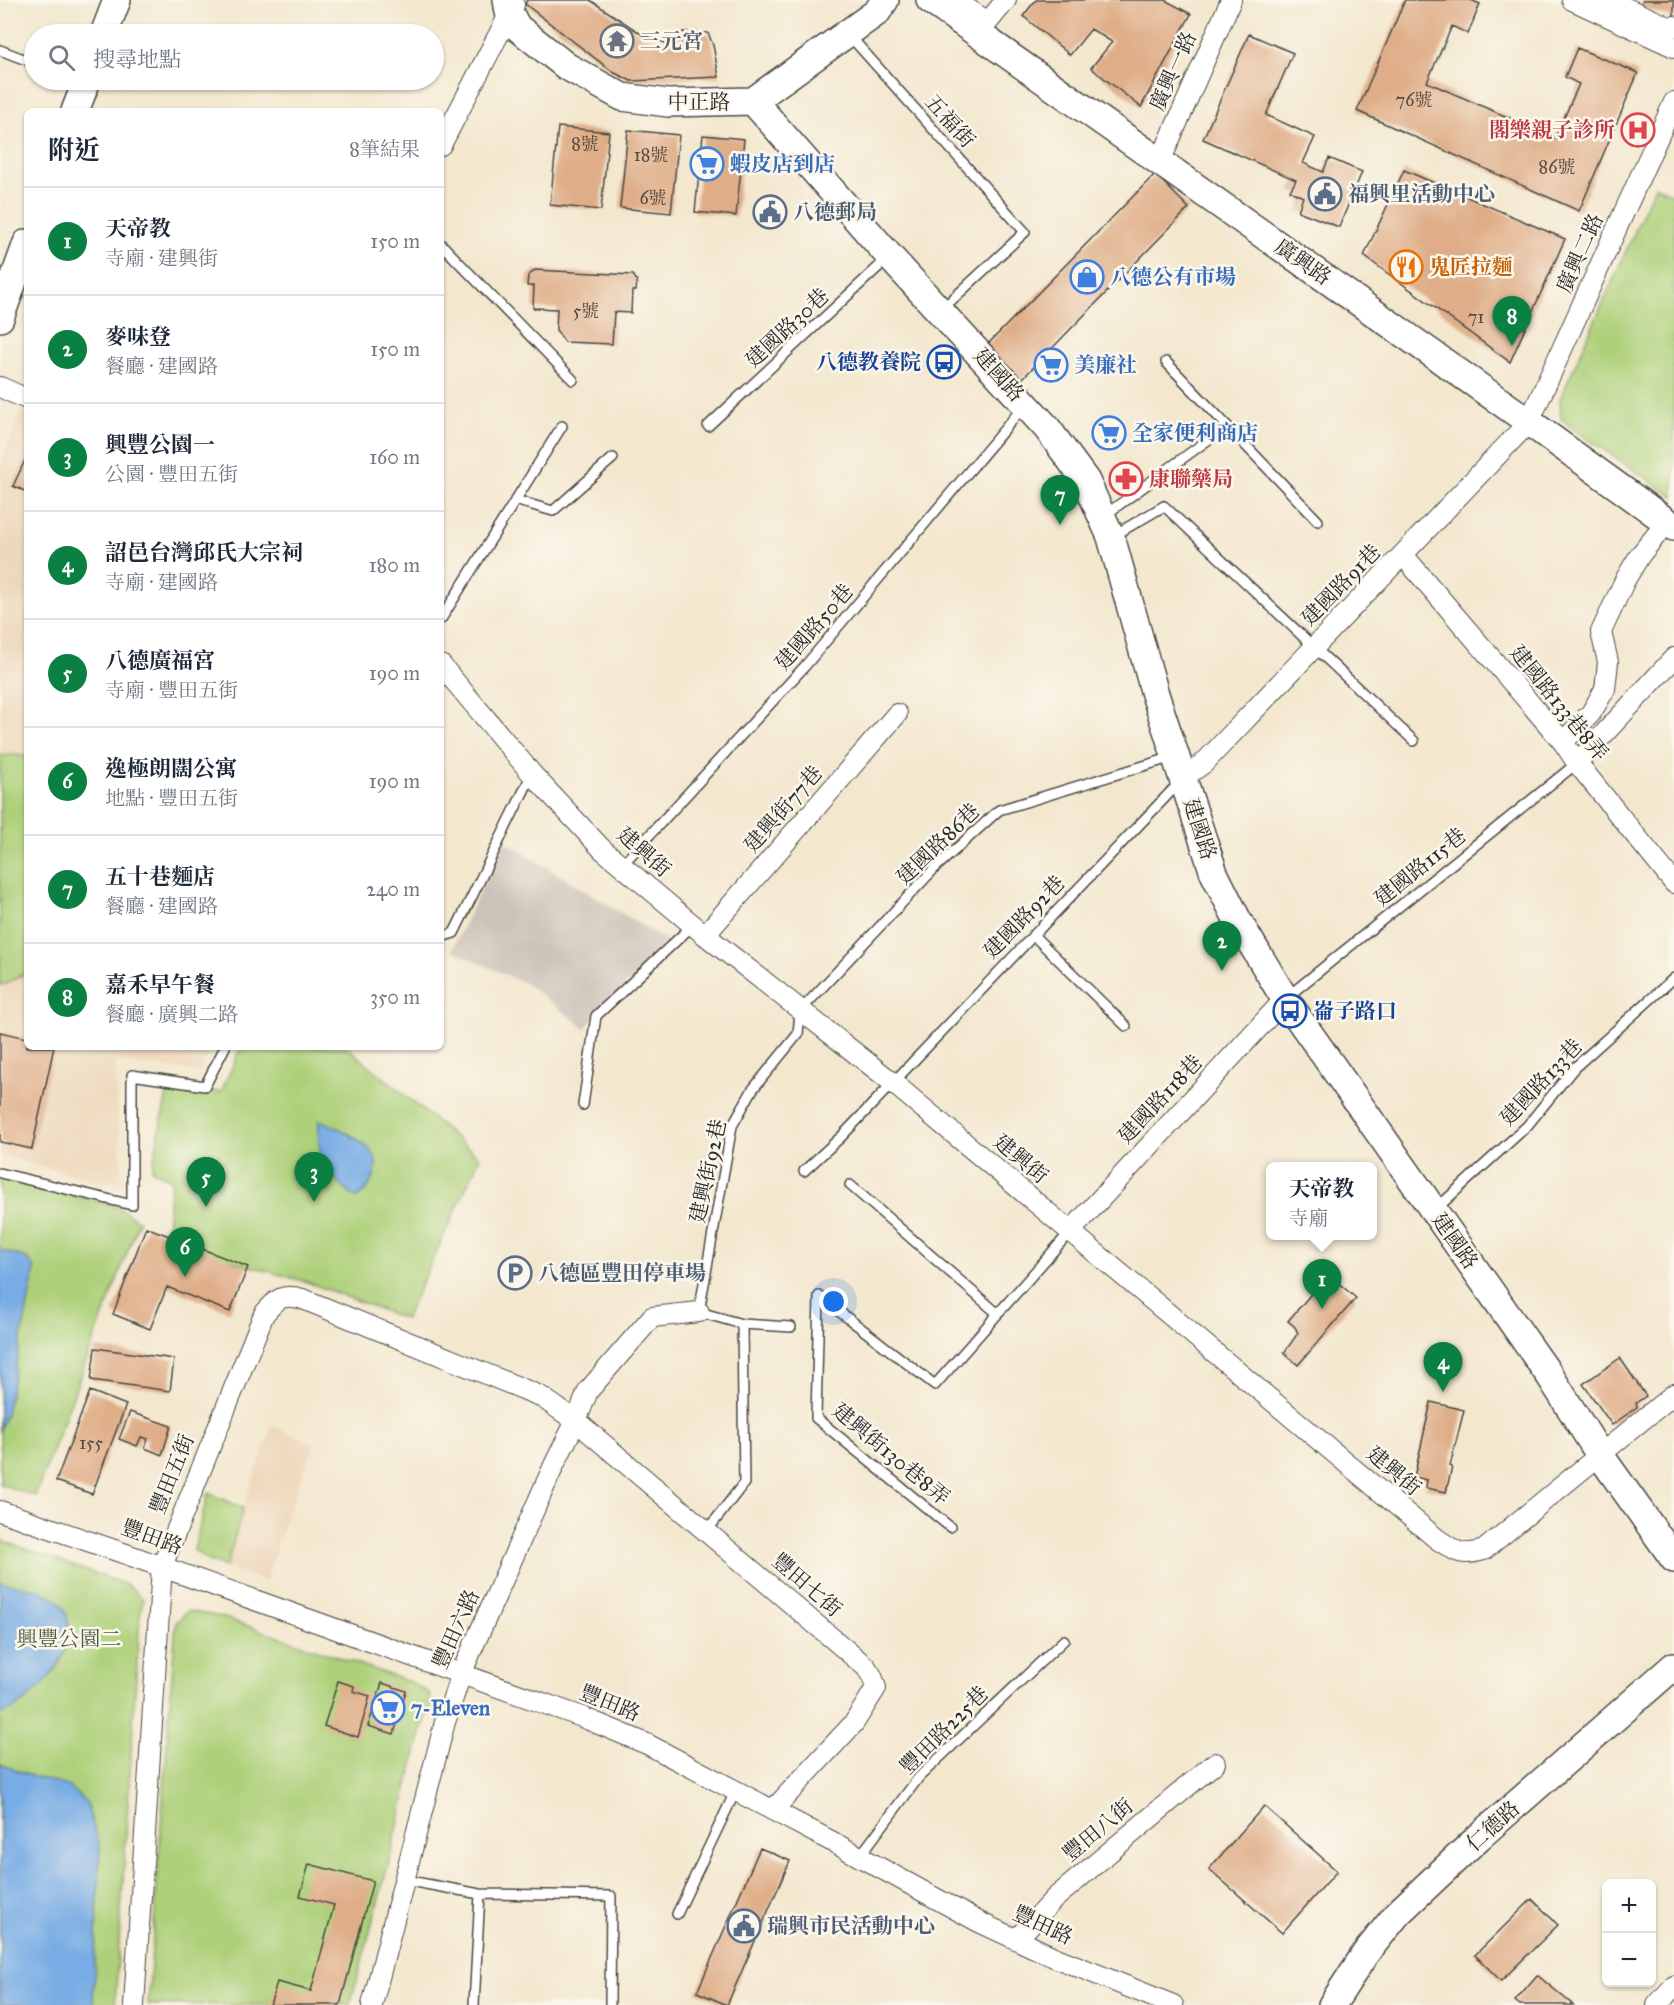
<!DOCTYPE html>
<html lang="zh-TW">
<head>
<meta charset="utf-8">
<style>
  body { margin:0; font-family:"IM FELL Great Primer","Noto Serif TC",serif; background:#f2f2f3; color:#1f2937 }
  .controls { position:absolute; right:18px; bottom:18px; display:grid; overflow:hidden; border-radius:9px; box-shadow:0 2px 4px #0004 }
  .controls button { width:54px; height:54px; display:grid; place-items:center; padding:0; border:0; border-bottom:2px solid #e0e1e3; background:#fff; color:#1f2937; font:30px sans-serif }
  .you { position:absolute; left:834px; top:1302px; width:21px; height:21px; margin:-15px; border:4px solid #fff; border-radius:50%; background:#1a73e8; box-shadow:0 0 0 9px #1a73e833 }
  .badge { display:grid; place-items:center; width:39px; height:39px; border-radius:50%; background:#0b8043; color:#fff; font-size:20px; font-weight:700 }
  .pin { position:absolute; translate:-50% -50px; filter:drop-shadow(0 2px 3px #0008) }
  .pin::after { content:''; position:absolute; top:32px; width:21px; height:18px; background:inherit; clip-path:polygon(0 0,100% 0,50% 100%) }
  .popup { position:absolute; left:1266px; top:1162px; width:111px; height:78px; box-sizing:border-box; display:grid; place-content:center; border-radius:9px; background:#fff; filter:drop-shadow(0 2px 4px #0005); font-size:20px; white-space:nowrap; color:#747a83 }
  .popup b { font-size:22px; color:#1f2937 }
  .popup::after { content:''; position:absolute; left:50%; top:100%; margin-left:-12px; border:12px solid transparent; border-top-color:#fff }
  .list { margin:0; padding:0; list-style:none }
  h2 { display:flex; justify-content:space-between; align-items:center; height:78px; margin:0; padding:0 24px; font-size:26px }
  h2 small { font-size:20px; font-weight:400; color:#747a83 }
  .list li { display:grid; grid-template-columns:39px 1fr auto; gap:18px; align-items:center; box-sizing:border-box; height:108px; padding:0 24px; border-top:2px solid #e0e1e3 }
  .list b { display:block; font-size:22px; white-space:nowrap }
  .list p { margin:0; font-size:20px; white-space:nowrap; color:#747a83 }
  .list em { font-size:20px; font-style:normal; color:#747a83 }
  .icon { flex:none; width:33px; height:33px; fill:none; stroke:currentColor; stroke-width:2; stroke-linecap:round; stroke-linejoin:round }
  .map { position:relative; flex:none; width:1674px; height:2005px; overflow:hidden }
  .search { position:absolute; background:#fff; box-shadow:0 2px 4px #0004; left:24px; top:24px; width:420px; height:66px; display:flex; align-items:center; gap:15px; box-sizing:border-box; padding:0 21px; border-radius:33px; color:#747a83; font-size:22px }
  .panel { position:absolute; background:#fff; box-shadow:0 2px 4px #0004; left:24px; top:108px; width:420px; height:942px; border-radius:9px }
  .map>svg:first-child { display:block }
</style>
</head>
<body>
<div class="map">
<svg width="1674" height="2005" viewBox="0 0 1674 2005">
  <rect width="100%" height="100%" fill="#fbf7ec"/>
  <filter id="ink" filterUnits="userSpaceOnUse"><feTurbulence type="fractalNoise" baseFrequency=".0167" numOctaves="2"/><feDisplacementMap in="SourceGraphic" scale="12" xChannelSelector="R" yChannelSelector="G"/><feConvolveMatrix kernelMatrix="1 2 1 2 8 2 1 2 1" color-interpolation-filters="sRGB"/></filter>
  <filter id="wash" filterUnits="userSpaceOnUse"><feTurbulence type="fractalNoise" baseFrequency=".008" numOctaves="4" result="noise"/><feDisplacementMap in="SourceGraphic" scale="24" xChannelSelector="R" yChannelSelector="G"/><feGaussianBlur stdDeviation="1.35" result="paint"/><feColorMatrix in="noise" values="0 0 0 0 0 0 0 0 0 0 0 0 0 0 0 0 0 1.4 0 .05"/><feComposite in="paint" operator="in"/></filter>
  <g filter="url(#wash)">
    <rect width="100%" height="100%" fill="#f3e7ce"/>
    <path fill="#edd7ba" d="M21,411L27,414V1047H212L200,1072L115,1061L122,1183L99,1182L0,1155V464Z
      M272,1426L315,1444L285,1520L266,1581L226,1567L243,1508Z"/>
    <path fill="#ccc2b8" d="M504,841L667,941L585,1028L526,984L452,950Z"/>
    <path fill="#add079" stroke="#6c7e52" stroke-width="1.5" d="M1655,186L1674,195V497L1576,431L1561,419L1560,399Z
      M14,755L27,757V972L8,983L0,985V756Z
      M241,1047H347L480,1158L405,1319L310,1283L166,1242L171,1180L152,1169L168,1088L221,1092Z
      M0,1179L114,1205L139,1221L35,1496L0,1484Z
      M208,1493L243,1508L226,1567L208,1561L194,1550Z
      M0,1540L127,1585L143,1599L140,1615L115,2005H0Z
      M188,1611L222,1617L410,1682L429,1693L431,1707L422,1728L388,1865L350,2005H148L176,1622Z"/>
    <path fill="#77ace4" stroke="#516c88" stroke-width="1.5" d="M319,1120C335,1126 356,1136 369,1149C385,1164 371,1188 357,1198C342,1190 326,1170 321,1153C318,1143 318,1131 319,1120Z
      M0,1250L26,1258L35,1269L6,1414L0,1430Z
      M0,1582C20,1586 45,1588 60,1603C67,1610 68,1620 69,1629C69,1665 32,1702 0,1715Z
      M0,1764L31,1776L67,1786L86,1802L100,1847L93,2005H0Z"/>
    <g id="blocks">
      <path fill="#dfae88" d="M527,0H590L643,35L668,44L683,32L708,33L713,45L719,77L631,81L613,72L525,4Z
        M1036,0H1165L1191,14L1141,107L1091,68L1112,42L1091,29L1070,55L1023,16Z
        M1405,0H1471L1480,4L1468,34L1452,26L1427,82L1555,138L1579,84L1565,77L1577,48L1638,73L1579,211L1357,111Z
        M1643,0H1674V19L1640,6Z
        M1249,34L1293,53L1266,115L1315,137L1303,163L1323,172L1329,158L1362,172L1339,227L1298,211L1303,197L1290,191L1296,180L1203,139Z
        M558,127L609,132L601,210L550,205Z
        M628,130L679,135L671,213L620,208Z
        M703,135L744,139L736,216L695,212Z
        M1404,170L1565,239L1510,362L1364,256Z
        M1155,174L1189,208L1020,381L985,347Z
        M535,270L633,275L637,281L636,291H632L631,313L614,312L612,344L565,342L556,330L557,309L533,308L534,286H527L528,276Z
        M27,456V492L13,486Z
        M0,1032L27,1038V1047H54L32,1149L0,1142Z
        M146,1227L248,1267L230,1312L167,1287L150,1329L113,1314Z
        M1328,1274L1356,1298L1298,1365L1284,1353L1298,1333L1295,1327L1288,1321Z
        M95,1348L174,1359L170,1391L91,1380Z
        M1620,1358L1646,1396L1636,1403L1637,1407L1612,1425L1583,1384Z
        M90,1391L126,1405L92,1494L56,1481Z
        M1431,1402L1464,1410L1450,1466L1452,1467L1446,1492L1426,1488L1427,1480L1414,1477Z
        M130,1412L171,1426L162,1455L145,1448L148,1439L141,1437L137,1446L119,1439Z
        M338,1681L354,1686L353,1691L370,1696L358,1737L324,1726Z
        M382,1683L406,1691L394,1734L368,1726Z
        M1264,1806L1337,1871L1282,1933L1209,1869Z
        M760,1848L790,1861L727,2005L697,1992Z
        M309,1864L373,1881L340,2005H270L277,1982L311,1991L334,1905L300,1896Z
        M1532,1899L1558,1925L1501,1981L1475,1955Z
        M1537,1975L1573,2005H1520L1515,2001Z"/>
    </g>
  </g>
  <g filter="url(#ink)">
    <use href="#blocks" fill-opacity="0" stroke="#494743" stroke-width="1.5"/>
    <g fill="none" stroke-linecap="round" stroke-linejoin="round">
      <g stroke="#494743" stroke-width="12">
        <path id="lane" d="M849,35L1025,232L941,310
          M0,50L34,63
          M441,244L573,380
          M1166,362L1318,521
          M708,426L888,258
          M515,500L553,511L613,458
          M1105,515L1227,426
          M1113,536L1164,506L1414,741
          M441,619L562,426
          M622,865L805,666L1024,406
          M1033,935L1126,1026
          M441,937L454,933L532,774
          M1287,997L1577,763
          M583,1105L596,1016L693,925
          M804,1171L842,1136L1180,782
          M0,1173L132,1205V1075L205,1086L225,1047
          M850,1185L997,1313
          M1436,1209L1527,1126L1574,1068L1674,978
          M819,1296L935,1385L1070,1232
          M819,1296L816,1418L950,1527
          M791,1327L742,1324L699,1312L732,1126L753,1089L798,1034L800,1011L935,868L999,810L1173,757
          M707,1531L744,1483L742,1324
          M860,1856L919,1777L1064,1640
          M404,1880L480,1894L611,1896L610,2005
          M677,1914L736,1790
          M474,2005L480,1894"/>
      </g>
      <g stroke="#494743" stroke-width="22">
        <path id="street" d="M954,0L988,22L1006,0
          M1572,0L1674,47
          M1608,0L1671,28L1674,26
          M441,145L514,5
          M1160,162L1231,0
          M0,387L27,399
          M1403,555L1563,742L1577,763L1674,883
          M441,665L532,774L602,849L705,935L892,1082L1437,1539C1457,1552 1460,1557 1484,1550L1674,1394
          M1563,742L1591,713L1605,689L1608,662L1601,632L1625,580L1640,555L1667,522
          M1577,763L1674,658
          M1183,778L1204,763L1529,422L1674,102
          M705,935L897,714
          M1070,1232L1285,999
          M0,1511L126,1554L582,1717L647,1744L831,1841L979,1922L1054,1957L1173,2005
          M1017,1939L1054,1899L1215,1763
          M134,2005L162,1566L264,1314C277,1299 282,1293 303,1299L540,1396L576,1421L866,1667L872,1676L876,1688L854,1723L773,1810
          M372,2005L445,1722L461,1674L555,1463L576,1421L588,1391L652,1317L699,1312
          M1657,2005L1674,1986"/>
      </g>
      <g stroke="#494743" stroke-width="30">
        <path id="secondary" d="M507,0L509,12L517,27L566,66L622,97L668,103L753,101L877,12L885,0
          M930,0L1529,422L1674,527
          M104,34L117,0
          M753,101L890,257L1047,428L1086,481L1111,537L1155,694L1214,873L1238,921L1285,999L1550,1376L1600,1455L1674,1559
          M75,111L87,80
          M0,318L27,243
          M1332,2005L1365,1954L1398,1913L1479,1837L1674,1666"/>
      </g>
      <use href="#lane" stroke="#fff" stroke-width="9"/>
      <use href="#street" stroke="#fff" stroke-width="20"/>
      <use href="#secondary" stroke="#fff" stroke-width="27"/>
    </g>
  </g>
  <defs>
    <g id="temple-ring" transform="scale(1.725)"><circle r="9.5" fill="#fbf7ec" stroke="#6b7280" stroke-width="1.5"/><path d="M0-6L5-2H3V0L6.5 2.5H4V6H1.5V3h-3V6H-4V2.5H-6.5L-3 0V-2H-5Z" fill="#6b7280"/></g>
    <g id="hospital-ring" transform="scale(1.725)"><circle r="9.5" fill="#fbf7ec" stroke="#e0444e" stroke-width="1.5"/><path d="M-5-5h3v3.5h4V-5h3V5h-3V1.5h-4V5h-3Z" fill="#e0444e"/></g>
    <g id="supermarket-ring" transform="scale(1.725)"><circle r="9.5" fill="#fbf7ec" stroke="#3f7fe0" stroke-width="1.5"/><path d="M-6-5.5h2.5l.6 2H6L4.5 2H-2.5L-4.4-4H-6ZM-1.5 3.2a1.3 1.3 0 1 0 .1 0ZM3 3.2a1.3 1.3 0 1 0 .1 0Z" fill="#3f7fe0"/></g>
    <g id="civic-ring" transform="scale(1.725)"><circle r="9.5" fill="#fbf7ec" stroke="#5c6f8a" stroke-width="1.5"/><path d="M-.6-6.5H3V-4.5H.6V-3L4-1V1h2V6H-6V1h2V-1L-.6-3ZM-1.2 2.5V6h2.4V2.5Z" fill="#5c6f8a"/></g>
    <g id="restaurant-ring" transform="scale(1.725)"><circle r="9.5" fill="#fbf7ec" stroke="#e8710a" stroke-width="1.5"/><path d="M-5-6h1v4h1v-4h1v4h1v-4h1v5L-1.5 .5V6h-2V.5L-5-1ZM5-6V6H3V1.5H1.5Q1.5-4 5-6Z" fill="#e8710a"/></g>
    <g id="shop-ring" transform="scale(1.725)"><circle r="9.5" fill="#fbf7ec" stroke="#3f7fe0" stroke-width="1.5"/><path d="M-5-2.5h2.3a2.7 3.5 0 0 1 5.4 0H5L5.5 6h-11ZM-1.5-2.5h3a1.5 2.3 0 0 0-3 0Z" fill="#3f7fe0"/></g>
    <g id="bus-ring" transform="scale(1.725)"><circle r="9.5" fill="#fbf7ec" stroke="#1a4fb4" stroke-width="1.5"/><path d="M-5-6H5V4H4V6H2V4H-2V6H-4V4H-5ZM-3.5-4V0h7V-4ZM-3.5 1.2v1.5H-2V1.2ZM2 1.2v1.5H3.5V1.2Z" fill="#1a4fb4"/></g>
    <g id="pharmacy-ring" transform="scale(1.725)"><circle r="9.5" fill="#fbf7ec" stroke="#e0444e" stroke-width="1.5"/><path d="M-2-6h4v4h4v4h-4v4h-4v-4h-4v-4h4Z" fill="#e0444e"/></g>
    <g id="parking-ring" transform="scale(1.725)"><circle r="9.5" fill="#fbf7ec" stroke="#5c6f8a" stroke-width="1.5"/><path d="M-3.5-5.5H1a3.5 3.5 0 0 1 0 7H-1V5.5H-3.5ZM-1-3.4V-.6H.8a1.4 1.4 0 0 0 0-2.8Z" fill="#5c6f8a"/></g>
  </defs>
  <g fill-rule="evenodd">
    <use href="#temple-ring" x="617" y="41"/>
    <use href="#hospital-ring" x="1638" y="130"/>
    <use href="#supermarket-ring" x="707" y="164"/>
    <use href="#civic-ring" x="1325" y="194"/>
    <use href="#civic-ring" x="770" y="212"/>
    <use href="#restaurant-ring" x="1406" y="267"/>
    <use href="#shop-ring" x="1087" y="277"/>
    <use href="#bus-ring" x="944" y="362"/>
    <use href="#supermarket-ring" x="1051" y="365"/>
    <use href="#supermarket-ring" x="1109" y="433"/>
    <use href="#pharmacy-ring" x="1126" y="479"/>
    <use href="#bus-ring" x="1290" y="1011"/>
    <use href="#parking-ring" x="515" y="1273"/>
    <use href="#supermarket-ring" x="388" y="1708"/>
    <use href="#civic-ring" x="744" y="1926"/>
  </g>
  <g text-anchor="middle" stroke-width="5" stroke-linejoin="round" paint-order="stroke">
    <g font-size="18" fill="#584c42">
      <text x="1414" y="106">76號</text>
      <text x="585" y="150">8號</text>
      <text x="651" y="161">18號</text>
      <text x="1557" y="173">86號</text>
      <text x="653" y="204">6號</text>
      <text x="586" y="317">5號</text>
      <text x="1476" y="323">71</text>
      <text x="91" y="1449">155</text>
    </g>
    <g font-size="21" font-weight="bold" fill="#5b616d" stroke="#fbf7ec" text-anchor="start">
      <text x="640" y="48">三元宮</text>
    </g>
    <g font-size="21" fill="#2b2b2b" stroke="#fbf7ec">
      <text transform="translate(1173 71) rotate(-66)" y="7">廣興一路</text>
      <text x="699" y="109">中正路</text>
      <text transform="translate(950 121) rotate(48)" y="7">五福街</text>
      <text transform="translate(1580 253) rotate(-66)" y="7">廣興二路</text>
      <text transform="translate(1303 262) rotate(35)" y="7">廣興路</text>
      <text transform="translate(787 328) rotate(-43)" y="7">建國路30巷</text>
      <text transform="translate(999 375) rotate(48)" y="7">建國路</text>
      <text transform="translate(1341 585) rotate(-46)" y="7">建國路91巷</text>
      <text transform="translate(814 627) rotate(-49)" y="7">建國路50巷</text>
      <text transform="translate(1559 703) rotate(51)" y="7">建國路133巷8弄</text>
      <text transform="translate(783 809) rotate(-49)" y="7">建興街77巷</text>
      <text transform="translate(1200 829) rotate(72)" y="7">建國路</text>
      <text transform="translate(938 844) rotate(-44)" y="7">建國路86巷</text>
      <text transform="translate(644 852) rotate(41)" y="7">建興街</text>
      <text transform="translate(1420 867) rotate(-39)" y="7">建國路115巷</text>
      <text transform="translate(1024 917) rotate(-46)" y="7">建國路92巷</text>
      <text transform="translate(1541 1082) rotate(-47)" y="7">建國路133巷</text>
      <text transform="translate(1160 1099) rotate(-47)" y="7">建國路118巷</text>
      <text transform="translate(1021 1159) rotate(40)" y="7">建興街</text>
      <text transform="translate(708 1171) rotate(-78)" y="7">建興街92巷</text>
      <text transform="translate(1455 1241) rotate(55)" y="7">建國路</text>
      <text transform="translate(891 1454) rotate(40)" y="7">建興街130巷8弄</text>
      <text transform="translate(1394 1471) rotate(40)" y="7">建興街</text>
      <text transform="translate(172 1474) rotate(-68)" y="7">豐田五街</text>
      <text transform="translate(152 1537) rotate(20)" y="7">豐田路</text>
      <text transform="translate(807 1585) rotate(41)" y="7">豐田七街</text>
      <text transform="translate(456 1629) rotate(-66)" y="7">豐田六路</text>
      <text transform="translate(610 1703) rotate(22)" y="7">豐田路</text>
      <text transform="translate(944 1730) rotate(-45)" y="7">豐田路225巷</text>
      <text transform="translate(1493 1826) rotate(-42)" y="7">仁德路</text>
      <text transform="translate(1098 1830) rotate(-40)" y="7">豐田八街</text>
      <text transform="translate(1043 1925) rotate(25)" y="7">豐田路</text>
    </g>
    <g font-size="21" font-weight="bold" fill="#be3a42" stroke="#fbf7ec" text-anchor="end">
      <text x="1615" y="137">閣樂親子診所</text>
      <text x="1149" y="486" text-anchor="start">康聯藥局</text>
    </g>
    <g font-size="21" font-weight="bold" fill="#366cbe" stroke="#fbf7ec" text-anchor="start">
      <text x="730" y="171">蝦皮店到店</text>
      <text x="1110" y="284">八德公有市場</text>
      <text x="1074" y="372">美廉社</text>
      <text x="1132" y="440">全家便利商店</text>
      <text x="411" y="1715">7-Eleven</text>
    </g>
    <g font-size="21" font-weight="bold" fill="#4e5e75" stroke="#fbf7ec" text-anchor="start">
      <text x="1348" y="201">福興里活動中心</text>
      <text x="793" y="219">八德郵局</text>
      <text x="538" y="1280">八德區豐田停車場</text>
      <text x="767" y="1933">瑞興市民活動中心</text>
    </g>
    <g font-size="21" font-weight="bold" fill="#c56008" stroke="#fbf7ec" text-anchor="start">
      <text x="1429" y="274">鬼匠拉麵</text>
    </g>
    <g font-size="21" font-weight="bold" fill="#164399" stroke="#fbf7ec" text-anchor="end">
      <text x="921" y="369">八德教養院</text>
      <text x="1313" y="1018" text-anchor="start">崙子路口</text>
    </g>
    <g font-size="21" fill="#525d42" stroke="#fbf7ec">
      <text x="69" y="1646">興豐公園二</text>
    </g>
  </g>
</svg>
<div class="controls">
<button>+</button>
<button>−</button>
</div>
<div class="you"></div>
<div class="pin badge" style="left:1322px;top:1309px">1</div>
<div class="popup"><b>天帝教</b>寺廟</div>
<div class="pin badge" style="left:1222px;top:971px">2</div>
<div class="pin badge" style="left:314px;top:1202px">3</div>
<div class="pin badge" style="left:1443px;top:1392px">4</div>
<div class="pin badge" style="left:206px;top:1207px">5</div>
<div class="pin badge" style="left:185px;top:1277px">6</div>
<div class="pin badge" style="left:1060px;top:525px">7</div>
<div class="pin badge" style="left:1512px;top:346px">8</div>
<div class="search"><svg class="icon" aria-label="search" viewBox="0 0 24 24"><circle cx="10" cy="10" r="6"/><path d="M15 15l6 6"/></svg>搜尋地點</div>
<section class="panel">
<h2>附近<small>8筆結果</small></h2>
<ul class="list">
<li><span class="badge">1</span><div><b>天帝教</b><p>寺廟 · 建興街</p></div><em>150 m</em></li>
<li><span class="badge">2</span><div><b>麥味登</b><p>餐廳 · 建國路</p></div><em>150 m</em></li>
<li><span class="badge">3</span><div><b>興豐公園一</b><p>公園 · 豐田五街</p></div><em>160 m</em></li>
<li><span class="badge">4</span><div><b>詔邑台灣邱氏大宗祠</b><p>寺廟 · 建國路</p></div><em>180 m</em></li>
<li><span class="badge">5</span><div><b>八德廣福宮</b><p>寺廟 · 豐田五街</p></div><em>190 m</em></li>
<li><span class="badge">6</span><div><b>逸極朗闊公寓</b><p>地點 · 豐田五街</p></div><em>190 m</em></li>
<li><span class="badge">7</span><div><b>五十巷麵店</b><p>餐廳 · 建國路</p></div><em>240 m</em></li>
<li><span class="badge">8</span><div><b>嘉禾早午餐</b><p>餐廳 · 廣興二路</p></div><em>350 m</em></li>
</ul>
</section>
</div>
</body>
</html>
